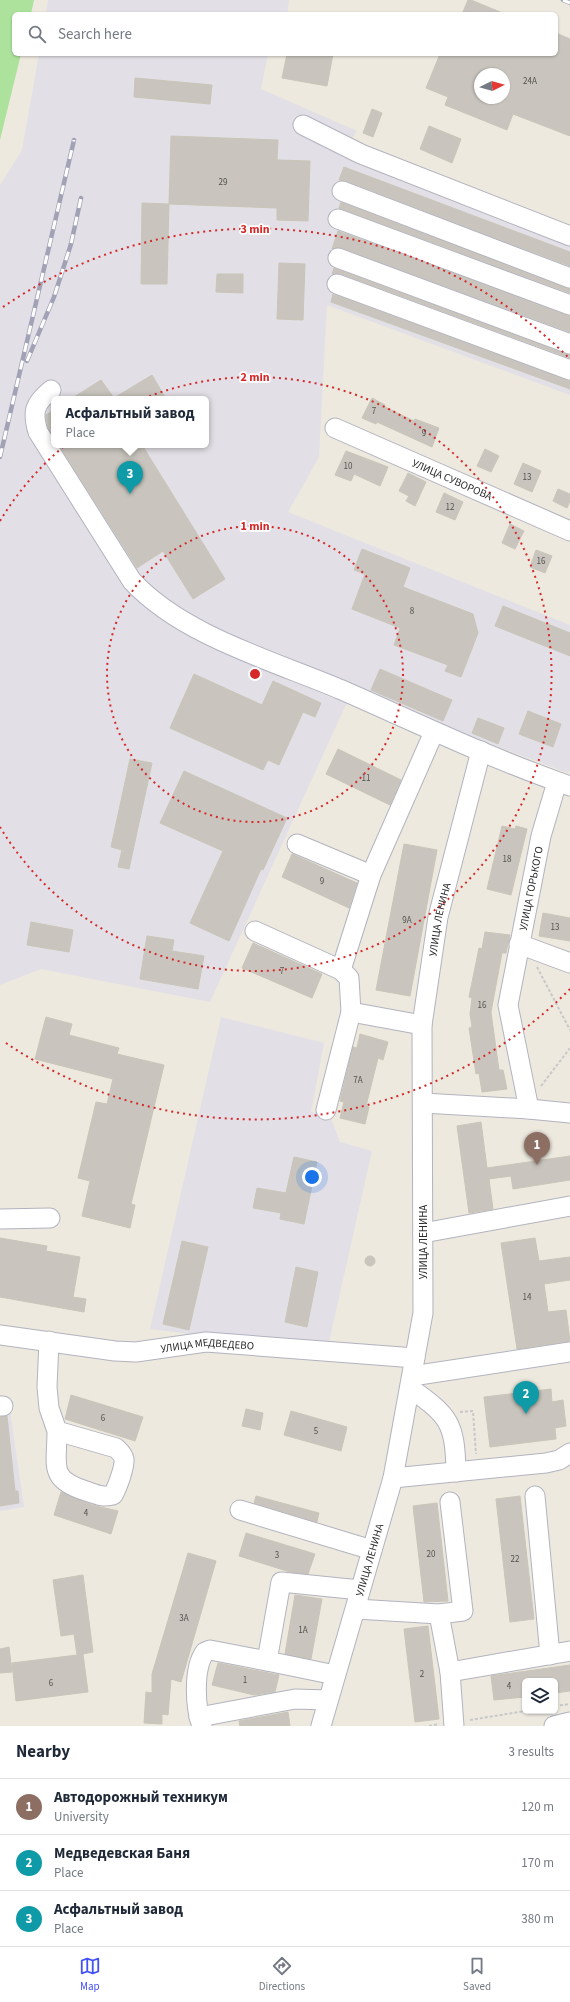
<!DOCTYPE html>
<html lang="en">
<head>
<meta charset="utf-8">
<style>
  body { margin:0; font-family:"Source Sans 3",sans-serif; background:#f6f6f7; color:#1f2937 }
  .controls { position:absolute; right:12px; bottom:12px; display:grid; overflow:hidden; border-radius:6px; box-shadow:0 1px 3px #0004 }
  .controls button { width:36px; height:36px; display:grid; place-items:center; padding:0; border:0; border-bottom:1px solid #e0e1e3; background:#fff; color:#1f2937; font:20px sans-serif }
  .compass { position:absolute; left:474px; top:68px; width:36px; height:36px; border-radius:50%; background:#fff; box-shadow:0 1px 3px #0004; rotate:85deg }
  .you { position:absolute; left:312px; top:1177px; width:14px; height:14px; margin:-10px; border:3px solid #fff; border-radius:50%; background:#1a73e8; box-shadow:0 0 0 6px #1a73e833 }
  .badge { display:grid; place-items:center; width:26px; height:26px; border-radius:50%; background:#4452f5; color:#fff; font-size:13px; font-weight:700 }
  .pin { position:absolute; translate:-50% -33px; filter:drop-shadow(0 1px 2px #0008) }
  .pin::after { content:''; position:absolute; top:21px; width:14px; height:12px; background:inherit; clip-path:polygon(0 0,100% 0,50% 100%) }
  .popup { position:absolute; left:51px; top:396px; width:158px; height:52px; box-sizing:border-box; display:grid; place-content:center; border-radius:6px; background:#fff; filter:drop-shadow(0 1px 3px #0005); font-size:13px; white-space:nowrap; color:#747a83 }
  .popup b { font-size:15px; color:#1f2937 }
  .popup::after { content:''; position:absolute; left:50%; top:100%; margin-left:-8px; border:8px solid transparent; border-top-color:#fff }
  .list { margin:0; padding:0; list-style:none }
  h2 { display:flex; justify-content:space-between; align-items:center; height:52px; margin:0; padding:0 16px; font-size:17px }
  h2 small { font-size:13px; font-weight:400; color:#747a83 }
  .list li { display:grid; grid-template-columns:26px 1fr auto; gap:12px; align-items:center; box-sizing:border-box; height:56px; padding:0 16px; border-top:1px solid #e0e1e3 }
  .list b { display:block; font-size:15px; white-space:nowrap }
  .list p { margin:0; font-size:13px; white-space:nowrap; color:#747a83 }
  .list em { font-size:13px; font-style:normal; color:#747a83 }
  .icon { flex:none; width:22px; height:22px; fill:none; stroke:currentColor; stroke-width:2; stroke-linecap:round; stroke-linejoin:round }
  .map { position:relative; flex:none; width:570px; height:1726px; overflow:hidden }
  .search { position:absolute; background:#fff; box-shadow:0 1px 3px #0004; left:12px; right:12px; top:12px; height:44px; display:flex; align-items:center; gap:10px; box-sizing:border-box; padding:0 14px; border-radius:6px; color:#747a83; font-size:15px }
  .sheet { height:220px; background:#fff }
  nav { display:flex; justify-content:space-around; align-items:center; box-sizing:border-box; height:56px; border-top:1px solid #e0e1e3; background:#fff; font-size:11px; color:#747a83 }
  nav a { display:grid; justify-items:center; gap:2px }
  nav .on { color:#4452f5 }
  .map>svg:first-child { display:block }
</style>
</head>
<body>
<div class="map">
<svg width="570" height="1726" viewBox="0 0 570 1726">
  <rect width="100%" height="100%" fill="#ede9df"/>
  <path fill="#e2dfe6" fill-rule="evenodd" d="M48,0H289L287,14H46Z
    M39,54H268L261,89L357,131L341,154L570,244V395L327,305L319,457L288,512L570,625V770L568,773L469,736L354,687L210,1002L41,969L0,985V185L22,150ZM54,399H206V445H54Z
    M221,1017L324,1043L311,1112L331,1118L340,1142L372,1151L327,1351L150,1329Z
    M10,1411L24,1507L0,1511V1412Z"/>
  <path fill="#ade29d" d="M0,0H34L31,14H14V54H21L0,140Z"/>
  <path fill="#c9c5be" stroke="#c9c5b8" fill-rule="evenodd" d="M468,0H471L505,14H462Z
    M556,33L570,39V136L513,114L507,130L445,105L448,97L426,88L440,54H556ZM480,74H504V98H480Z
    M287,54H333L327,86L282,78Z
    M135,78L212,85L210,104L134,97Z
    M372,109L382,113L373,137L363,133Z
    M429,126L461,139L452,163L420,149Z
    M171,136L278,140L277,160L310,161L308,221L277,220V208L169,204Z
    M344,167L570,252V266L346,181L339,180Z
    M341,202L570,289V293L339,208Z
    M142,203L169,204L167,284H141Z
    M338,231L570,316V332L342,248L332,249Z
    M279,263L305,264L303,320L277,319Z
    M334,268L570,355V358L341,274H332Z
    M217,274H243V293L216,292Z
    M333,294L570,381V389L331,302Z
    M152,375L166,399H71L101,380L114,398Z
    M372,398L385,405V407L414,421L415,419L439,428L432,447L377,422L376,424L362,418Z
    M54,410V437L48,428L46,415Z
    M59,445H142L225,579L193,599L163,551L137,568Z
    M485,449L499,456L491,472L477,466Z
    M346,451L388,467L380,486L354,474L351,481L335,475Z
    M523,463L541,471L532,492L514,484Z
    M408,473L426,482L415,506L406,501L409,496L399,491Z
    M558,489L570,494V501L567,508L553,501Z
    M444,493L463,502L455,520L436,512Z
    M510,524L524,531L515,549L502,543Z
    M362,549L410,568L403,587L473,614L478,633L461,677L445,671L448,665L394,645L400,628L352,609L365,574L354,570Z
    M536,550L552,556L545,573L530,567Z
    M503,606L570,633V656L495,626Z
    M380,669L452,700L443,721L371,690Z
    M194,674L262,705L273,681L321,703L315,717L303,712L279,765L268,760L263,770L170,728Z
    M528,711L561,724L553,747L519,734Z
    M478,718L504,728L498,744L472,733Z
    M338,749L401,780L390,805L326,774Z
    M130,759L152,763L129,869L118,867L122,850L111,847Z
    M184,771L287,818L263,870L261,869L229,941L190,923L223,851L160,823Z
    M502,826L515,829L516,826L527,829L511,895L487,889Z
    M404,844L437,850L410,996L376,990Z
    M292,854L357,883L349,908L282,877Z
    M543,913L570,918V941L539,936Z
    M31,922L73,930L69,952L27,945Z
    M485,932L510,935L506,953H502L491,1012L499,1070H503L507,1089L482,1092L479,1073L476,1074L469,1028L472,1027L470,1014L472,998L469,997L479,948L482,949Z
    M147,936L174,940L172,951L204,956L198,989L140,979Z
    M253,943L322,974L312,998L242,968Z
    M46,1017L72,1024L69,1035L119,1048L117,1054L164,1065L131,1204L135,1205L130,1228L82,1216L90,1181L78,1178L96,1102L107,1104L113,1079L35,1059Z
    M360,1034L388,1042L383,1060L378,1058L366,1106L369,1107L365,1124L340,1118L344,1102L340,1101L353,1047L357,1048Z
    M481,1122L487,1168L570,1156V1180L513,1189L511,1176L489,1179L493,1209L469,1213L457,1126Z
    M294,1157L317,1162L304,1224L280,1219L281,1213L253,1208L257,1188L286,1193Z
    M0,1238L47,1246L46,1251L80,1257L73,1297L86,1299L84,1312L0,1297Z
    M535,1238L539,1261L570,1257V1280L544,1284L548,1312L566,1310L570,1341L517,1349L501,1243Z
    M182,1241L208,1247L189,1330L163,1324Z
    M365 1261a5 5 0 1 1 10 0a5 5 0 1 1-10 0Z
    M296,1267L318,1272L307,1327L285,1322Z
    M551,1389L552,1402L563,1400L566,1426L555,1428L556,1439L490,1447L484,1397Z
    M71,1395L143,1417L135,1441L65,1419Z
    M246,1409L263,1413L260,1430L242,1426Z
    M291,1411L347,1427L341,1451L284,1435Z
    M7,1416L15,1491H18L19,1503L0,1506V1417Z
    M61,1492L92,1505L118,1511L111,1534L54,1515Z
    M256,1496L319,1513L317,1522L254,1503Z
    M520,1496L534,1619L510,1622L496,1499Z
    M437,1503L448,1601L424,1602L413,1506Z
    M246,1533L315,1554L308,1574L290,1572L239,1556Z
    M188,1553L216,1561L181,1682L171,1679L168,1715L162,1714V1724L144,1723L146,1692L152,1693V1674Z
    M83,1575L93,1652L83,1654L88,1692L16,1701L12,1663L77,1655L74,1634L61,1636L53,1580Z
    M295,1595L322,1599L311,1659L285,1654Z
    M428,1626L439,1719L415,1722L404,1629Z
    M9,1647L12,1672L0,1673V1649Z
    M218,1663L279,1675L275,1692L254,1695L212,1685Z
    M570,1665V1691L555,1693V1681H525V1697L494,1700L491,1676Z
    M288,1712L290,1726H240L239,1721Z"/>
  <g fill="none" stroke-linecap="round" stroke-linejoin="round">
    <g stroke="#b2b3bf" stroke-width="21">
      <g id="minor">
        <path d="M303,125L361,154L570,236"/>
        <path d="M342,191L570,278"/>
        <path d="M338,219L570,305"/>
        <path d="M338,258L570,344"/>
        <path d="M337,284L570,370"/>
        <path d="M51,390C34,404 32,412 38,432L132,581C183,636 274,661 342,690C417,723 492,759 570,786"/>
        <path id="s1" d="M335,428L570,531"/>
        <path d="M297,844L371,875"/>
        <path d="M255,931L341,970L371,875L434,732"/>
        <path d="M519,944L570,963"/>
        <path d="M351,1012L422,1025"/>
        <path d="M423,1103L529,1109L570,1113"/>
        <path id="s2" d="M529,1109L508,1005L541,836L557,782"/>
        <path d="M326,1110L351,1012L349,978L341,970"/>
        <path d="M0,1219L50,1218"/>
        <path d="M423,1233L570,1206"/>
        <path id="s3" d="M0,1335L115,1351L136,1352L206,1342L415,1358"/>
        <path d="M49,1341L47,1387L49,1408L57,1431L116,1448C119,1451 123,1454 124,1459C125,1467 117,1488 113,1495C103,1498 95,1494 86,1491C48,1479 57,1466 57,1431"/>
        <path d="M412,1376L570,1352"/>
        <path d="M410,1388C449,1416 455,1422 456,1472"/>
        <path d="M0,1406H3"/>
        <path d="M393,1478L546,1463L559,1460L570,1453"/>
        <path d="M535,1496L550,1655"/>
        <path d="M240,1510L372,1550"/>
        <path d="M356,1609L439,1614L463,1611L450,1502"/>
        <path d="M439,1614L450,1672L454,1726"/>
        <path d="M450,1672L570,1651"/>
        <path d="M335,1675L267,1661L281,1582L360,1590"/>
        <path d="M199,1717L295,1699L328,1700"/>
        <path d="M202,1726C195,1708 193,1668 205,1652L210,1650L267,1661"/>
        <path id="s4" d="M321,1726L393,1478L423,1313L422,1025L438,917L481,751"/>
        <path d="M554,1726L570,1722"/>
      </g>
    </g>
    <path stroke="#c8c8c8" stroke-width="2" stroke-dasharray="3 2" stroke-linecap="butt" d="M537,967L570,1030
      M541,1086L570,1048
      M460,1412L473,1411L476,1454
      M555,1706L570,1704
      M470,1720L525,1711
      M429,1726L439,1724"/>
    <use href="#minor" stroke="#fff" stroke-width="19"/>
    <g stroke="#a1a2b6" stroke-width="4.5">
      <path id="rail" d="M563,0L570,3
        M27,361L54,297L71,244L81,198
        M0,457L74,140"/>
    </g>
    <use href="#rail" stroke="#fff" stroke-width="3" stroke-dasharray="9" stroke-linecap="butt"/>
  </g>
  <g fill="none" stroke="#d62828" stroke-width="2" stroke-dasharray="2 4">
    <circle cx="255" cy="674" r="148"/>
    <path d="M0 521A297 297 0 1 1 0 827"/>
    <path d="M570 989A445 445 0 0 1 3 1041M3 307A445 445 0 0 1 570 359"/>
  </g>
  <g text-anchor="middle" stroke-width="3.5" stroke-linejoin="round" paint-order="stroke">
    <g font-size="9" fill="#535250">
      <text x="530" y="84">24А</text>
      <text x="223" y="185">29</text>
      <text x="374" y="414">7</text>
      <text x="424" y="436">9</text>
      <text x="348" y="469">10</text>
      <text x="527" y="480">13</text>
      <text x="450" y="510">12</text>
      <text x="541" y="564">16</text>
      <text x="412" y="614">8</text>
      <text x="366" y="781">11</text>
      <text x="507" y="862">18</text>
      <text x="322" y="884">9</text>
      <text x="407" y="923">9А</text>
      <text x="555" y="930">13</text>
      <text x="282" y="974">7</text>
      <text x="482" y="1008">16</text>
      <text x="358" y="1083">7А</text>
      <text x="527" y="1300">14</text>
      <text x="103" y="1421">6</text>
      <text x="316" y="1434">5</text>
      <text x="86" y="1516">4</text>
      <text x="431" y="1557">20</text>
      <text x="277" y="1558">3</text>
      <text x="515" y="1562">22</text>
      <text x="184" y="1621">3А</text>
      <text x="303" y="1633">1А</text>
      <text x="422" y="1677">2</text>
      <text x="245" y="1683">1</text>
      <text x="51" y="1686">6</text>
      <text x="509" y="1689">4</text>
    </g>
    <g font-size="11" fill="#2c2c2c" stroke="#fff">
      <text dy="4" stroke="none"><textPath href="#s1" startOffset="128">УЛИЦА СУВОРОВА</textPath></text>
      <text dy="4" stroke="none"><textPath href="#s2" startOffset="225">УЛИЦА ГОРЬКОГО</textPath></text>
      <text dy="4" stroke="none"><textPath href="#s4" startOffset="821">УЛИЦА ЛЕНИНА</textPath></text>
      <text transform="translate(423 1242) rotate(-90)" y="4">УЛИЦА ЛЕНИНА</text>
      <text dy="4" stroke="none"><textPath href="#s3" startOffset="209">УЛИЦА МЕДВЕДЕВО</textPath></text>
      <text dy="4" stroke="none"><textPath href="#s4" startOffset="173">УЛИЦА ЛЕНИНА</textPath></text>
    </g>
  </g>
  <circle cx="255" cy="674" r="6" fill="#d62828" stroke="#fff" stroke-width="2"/>
  <g font-size="12" text-anchor="middle" font-weight="bold" fill="#d62828" stroke="#fff" stroke-width="3.5" stroke-linejoin="round" paint-order="stroke">
    <text x="255" y="233">3 min</text>
    <text x="255" y="381">2 min</text>
    <text x="255" y="530">1 min</text>
  </g>
</svg>
<div class="controls">
<button><svg class="icon" aria-label="layers" viewBox="0 0 24 24"><path d="M12 4l9 5-9 5-9-5zM3 14l9 5 9-5"/></svg></button>
</div>
<svg class="compass" viewBox="-18 -18 36 36"><path d="M0-13l5 13h-10z" fill="#e53935"/><path d="M0 13l5-13h-10z" fill="#747a83"/></svg>
<div class="you"></div>
<div class="pin badge" style="left:537px;top:1165px;background:#8d6e63">1</div>
<div class="pin badge" style="left:526px;top:1414px;background:#0f9aa8">2</div>
<div class="pin badge" style="left:130px;top:494px;background:#0f9aa8">3</div>
<div class="popup"><b>Асфальтный завод</b>Place</div>
<div class="search"><svg class="icon" aria-label="search" viewBox="0 0 24 24"><circle cx="10" cy="10" r="6"/><path d="M15 15l6 6"/></svg>Search here</div>
</div>
<section class="sheet">
<h2>Nearby<small>3 results</small></h2>
<ul class="list">
<li><span class="badge" style="background:#8d6e63">1</span><div><b>Автодорожный техникум</b><p>University</p></div><em>120 m</em></li>
<li><span class="badge" style="background:#0f9aa8">2</span><div><b>Медведевская Баня</b><p>Place</p></div><em>170 m</em></li>
<li><span class="badge" style="background:#0f9aa8">3</span><div><b>Асфальтный завод</b><p>Place</p></div><em>380 m</em></li>
</ul>
</section>
<nav>
<a class="on"><svg class="icon" aria-label="map" viewBox="0 0 24 24"><path d="M3 6l6-2 6 2 6-2v14l-6 2-6-2-6 2zM9 4v14M15 6v14"/></svg>Map</a>
<a><svg class="icon" aria-label="directions" viewBox="0 0 24 24"><path d="M12 3l9 9-9 9-9-9zM9 14v-3h6M13 9l2 2-2 2"/></svg>Directions</a>
<a><svg class="icon" aria-label="saved" viewBox="0 0 24 24"><path d="M7 4h10v16l-5-4-5 4z"/></svg>Saved</a>
</nav>
</body>
</html>
